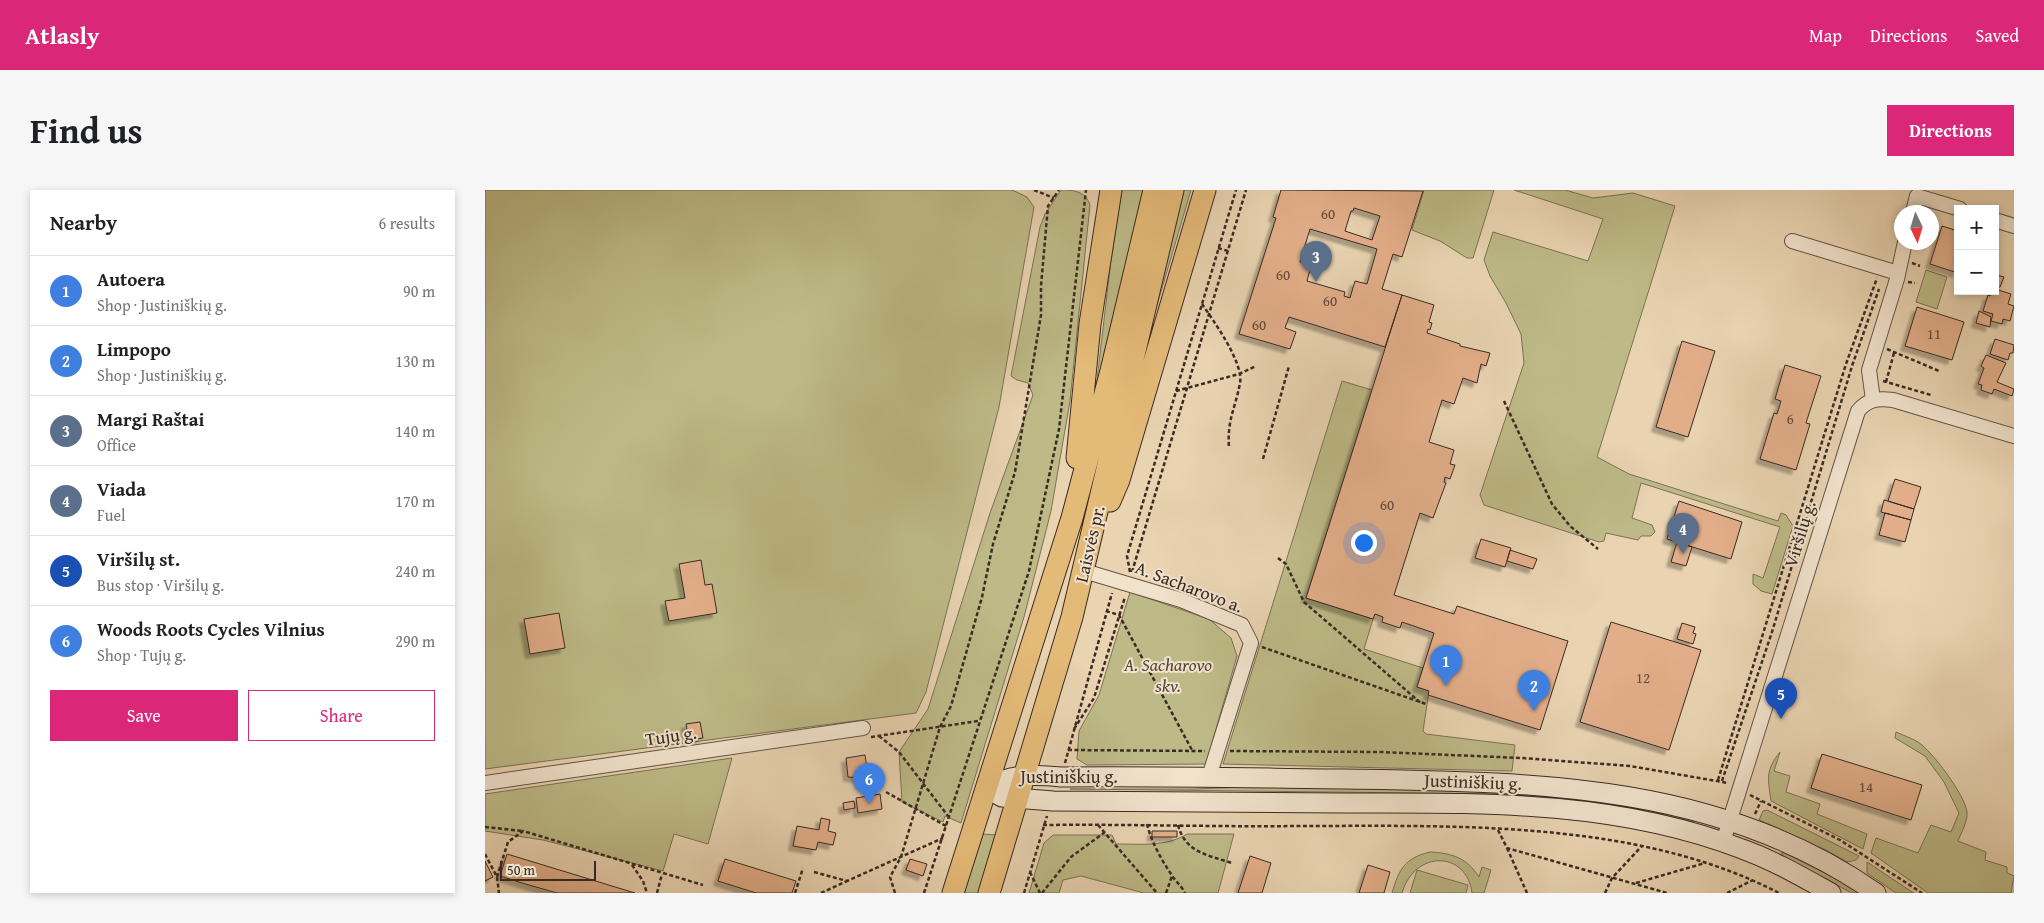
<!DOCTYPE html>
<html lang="en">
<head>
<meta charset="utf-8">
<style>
  body { margin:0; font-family:"Gentium Book Plus",serif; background:#f6f6f6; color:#202124 }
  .controls { position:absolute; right:15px; top:15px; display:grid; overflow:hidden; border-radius:0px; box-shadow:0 2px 8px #0003 }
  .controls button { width:45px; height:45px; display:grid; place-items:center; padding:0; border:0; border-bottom:1px solid #e0e0e0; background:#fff; color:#202124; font:25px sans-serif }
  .compass { position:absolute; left:1409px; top:15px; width:45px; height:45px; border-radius:50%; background:#fff; box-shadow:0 2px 8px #0003; rotate:176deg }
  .scale { position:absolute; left:15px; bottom:12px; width:96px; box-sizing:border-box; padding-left:5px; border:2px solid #392a24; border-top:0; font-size:14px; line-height:18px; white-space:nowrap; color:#392a24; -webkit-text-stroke:4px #f1e2cc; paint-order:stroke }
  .you { position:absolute; left:878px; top:352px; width:18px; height:18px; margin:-12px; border:4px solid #fff; border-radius:50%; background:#1a73e8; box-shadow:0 0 0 8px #1a73e833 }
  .badge { display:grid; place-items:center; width:32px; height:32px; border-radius:50%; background:#db2777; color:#fff; font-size:16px; font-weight:700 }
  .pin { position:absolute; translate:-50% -41px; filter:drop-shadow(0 1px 2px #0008) }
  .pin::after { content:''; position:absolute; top:26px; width:18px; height:15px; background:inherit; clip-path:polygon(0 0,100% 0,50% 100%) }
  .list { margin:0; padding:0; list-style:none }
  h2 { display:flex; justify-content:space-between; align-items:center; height:65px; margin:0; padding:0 20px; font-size:21px }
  h2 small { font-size:16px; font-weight:400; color:#757577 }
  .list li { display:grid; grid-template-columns:32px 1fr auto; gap:15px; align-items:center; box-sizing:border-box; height:70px; padding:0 20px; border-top:1px solid #e0e0e0 }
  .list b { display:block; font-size:19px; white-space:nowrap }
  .list p { margin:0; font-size:16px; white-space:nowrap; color:#757577 }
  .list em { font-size:16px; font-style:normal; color:#757577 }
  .actions { display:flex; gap:10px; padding:15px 20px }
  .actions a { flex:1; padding:11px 0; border:1px solid #db2777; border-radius:0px; text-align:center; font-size:18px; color:#db2777 }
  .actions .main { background:#db2777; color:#fff }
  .map { position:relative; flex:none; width:1529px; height:703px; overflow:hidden; border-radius:0px }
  header { display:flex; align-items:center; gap:30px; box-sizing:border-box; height:70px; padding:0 25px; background:#db2777; color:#fff }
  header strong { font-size:24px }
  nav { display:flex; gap:28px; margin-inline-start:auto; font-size:18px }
  .intro { display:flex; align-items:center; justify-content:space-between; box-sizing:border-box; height:120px; padding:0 30px }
  h1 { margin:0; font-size:35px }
  .button { padding:12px 22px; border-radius:0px; background:#db2777; color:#fff; font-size:18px; font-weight:700 }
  main { display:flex; gap:30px; padding:0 30px }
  aside { flex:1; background:#fff; border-radius:0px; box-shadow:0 2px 8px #0003 }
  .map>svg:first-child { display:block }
</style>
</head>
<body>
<header>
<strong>Atlasly</strong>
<nav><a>Map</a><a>Directions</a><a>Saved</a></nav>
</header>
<div class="intro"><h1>Find us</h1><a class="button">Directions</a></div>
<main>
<aside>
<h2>Nearby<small>6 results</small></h2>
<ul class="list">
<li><span class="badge" style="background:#3f7fe0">1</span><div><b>Autoera</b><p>Shop · Justiniškių g.</p></div><em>90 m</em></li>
<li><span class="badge" style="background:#3f7fe0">2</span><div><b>Limpopo</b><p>Shop · Justiniškių g.</p></div><em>130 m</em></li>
<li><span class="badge" style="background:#5c6f8a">3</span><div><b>Margi Raštai</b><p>Office</p></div><em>140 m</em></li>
<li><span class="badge" style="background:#5c6f8a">4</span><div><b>Viada</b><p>Fuel</p></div><em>170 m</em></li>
<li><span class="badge" style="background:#1a4fb4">5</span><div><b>Viršilų st.</b><p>Bus stop · Viršilų g.</p></div><em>240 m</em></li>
<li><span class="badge" style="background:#3f7fe0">6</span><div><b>Woods Roots Cycles Vilnius</b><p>Shop · Tujų g.</p></div><em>290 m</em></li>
</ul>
<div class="actions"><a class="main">Save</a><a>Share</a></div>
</aside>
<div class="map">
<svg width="1529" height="703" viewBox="0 0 1529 703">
  <defs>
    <filter id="shadow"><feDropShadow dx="-4.5" dy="4.5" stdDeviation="1" flood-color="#0004"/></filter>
  </defs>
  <rect width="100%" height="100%" fill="#e9d3b1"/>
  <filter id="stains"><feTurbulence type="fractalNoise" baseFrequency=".004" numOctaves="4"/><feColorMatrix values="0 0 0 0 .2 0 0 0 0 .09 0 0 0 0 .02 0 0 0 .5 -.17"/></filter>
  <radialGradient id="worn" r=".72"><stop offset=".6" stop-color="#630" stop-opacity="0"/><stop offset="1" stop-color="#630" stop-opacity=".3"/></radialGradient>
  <path fill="#bdba87" stroke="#7b7256" d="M0,0H527L542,7L549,17L514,217L441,502L431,523L0,579Z
    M576,0C589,0 600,1 605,15L585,211L566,321L539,427L476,633L460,626L458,632L417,612L414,562L443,519L505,323L548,205L543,193L532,190L526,186L555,37L560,24Z
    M637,0H658L610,207L626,70Z
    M698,0H706L670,122Z
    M939,0H1009L988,68H982L955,51L927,40Z
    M1029,0H1080L1108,8L1148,3L1190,16L1112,267L1144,284L1293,331L1296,323L1301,325L1308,336L1287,404L1276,401L1268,394V384L1278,388L1295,337L1156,293L1147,328L1167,335L1170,342L1166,346H1156L1153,350L1121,343L1119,351L1114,352L999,315L995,305L1039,173L1036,144L1021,113L1005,86L999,70L1008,42L1103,71L1118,29Z
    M1441,80L1462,87L1452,119L1431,112Z
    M857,191L887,200L821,408L888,429L879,459L938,478L932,497L944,501L938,541L941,544L1030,555L1027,581L738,574Z
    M645,402L724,429L746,448L752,466L721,574L602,575L592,569L594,541L614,505Z
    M1411,542C1418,545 1426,548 1433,552C1447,561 1480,605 1482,622C1483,631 1476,643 1473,651L1501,662L1500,670L1522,677V683L1529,686L1526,703H1443L1386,663L1391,648L1433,663L1446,635L1466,642L1474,623L1459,592L1440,566L1410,548Z
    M1295,562L1289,581L1305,586L1301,602L1335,614L1332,624L1382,644L1378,659L1286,611C1283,588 1280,581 1295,562Z
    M247,568L223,654L189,644L178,681L58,650L0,641V604Z
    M789,596L932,597L1120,610L1211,629L1210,632L1116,612L1017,604L585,599H708Z
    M1282,620L1374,666L1371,670L1362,672L1341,660L1274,630L1278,621Z
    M497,644L513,645L495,703H478Z
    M702,644H749L733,703H659L596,686L578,690L574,703H544L559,653L568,645H627L631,654C655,654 681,657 702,644Z
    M945,662C967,663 982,668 994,687L997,677L1006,680L999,703H987C982,661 930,659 917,703H907C914,679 920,668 945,662Z
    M1297,662L1360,693L1375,703H1367L1297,667Z
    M1382,672L1427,702L1429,703H1411L1382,683Z
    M932,680L983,695L981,703H925Z"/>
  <path fill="#e2ae89" stroke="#392a24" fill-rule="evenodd" filter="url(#shadow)" d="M796,0L938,1L917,67L908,64L897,99L917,105L900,157L804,127L800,138L811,142L805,159L754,144L791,28L788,27ZM869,18L895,26L887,50L860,41L866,21H868ZM825,39L892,59L882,94L870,91L865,108L859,106L860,102L822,91L826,76L815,72Z
    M1457,36L1473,41V83L1445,74Z
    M1512,85L1519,87L1515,97L1510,96Z
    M1510,99L1526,104L1523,114L1529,116L1525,131L1518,129L1517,134L1506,131L1508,124L1498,121L1503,105L1505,106Z
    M917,105L949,115L944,132L947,133L945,140L943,139L942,143L975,154V156L1005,163L1001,176L996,174L992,193L978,188L969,214L957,210L944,252L969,260L965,274L970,275L965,289L960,287L959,292L961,293L948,328L935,323L909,405L969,424L972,416L1083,451L1055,540L943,505L944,501L932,497L949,443L917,432L915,438L897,432L898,427L890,424L888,429L821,408Z
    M1432,117L1479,132L1467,170L1420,156Z
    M1494,121L1506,127L1505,137L1491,133Z
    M1510,149L1529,155L1528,163H1525L1523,170L1505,164Z
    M1197,151L1230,161L1203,247L1171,237Z
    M1501,165L1521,173L1512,192L1529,199L1527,206L1509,199L1507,204L1496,200L1497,195L1493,194L1499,178L1496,176Z
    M1300,175L1336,186L1321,233L1325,234L1311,280L1275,269L1289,223L1292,224L1296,211L1290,209Z
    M1410,289L1436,297L1429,319L1403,311Z
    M1399,310L1429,319L1426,330L1396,322Z
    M1194,311L1257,332L1246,369L1182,349Z
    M1400,323L1426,330L1420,352L1394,345Z
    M996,349L1026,358L1020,377L990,368Z
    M1192,352L1207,357L1201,376L1186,372Z
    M1025,360L1052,369L1048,379L1022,371Z
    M216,370L220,395L227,394L232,423L184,431L180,411L200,408L194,374Z
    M74,423L80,458L45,464L39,429Z
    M1126,432L1216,460L1184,560L1095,532Z
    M1197,433L1210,437L1208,443L1211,444L1208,454L1192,449Z
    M215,532L218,548L204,550L201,534Z
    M1337,564L1437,595L1426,630L1326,598Z
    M380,565L383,584L377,585V588L363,587L361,568Z
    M395,604L397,619L373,623L371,608Z
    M369,611L370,618L359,620L358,613Z
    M336,628L345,630L343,641L351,643L348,655L333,652L331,660L308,656L312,636L334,640Z
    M667,641H692V647H667Z
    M22,664L150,703H72L37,693L15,686Z
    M765,666L786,673L777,703H753Z
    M240,669L311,691L307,703H271L233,691Z
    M425,669L442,674L438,686L421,680Z
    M0,671L8,687L0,691Z
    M883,675L905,682L899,703H874Z"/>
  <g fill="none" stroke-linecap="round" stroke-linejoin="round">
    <g stroke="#655447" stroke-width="16">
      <path id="minor" d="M1428,22L1432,6L1475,19
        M1510,30L1529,36
        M1307,51L1413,83
        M1388,210L1384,180L1412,89L1420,52
        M599,381L696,410L757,435L766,453L724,587
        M0,593L378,538
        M1238,652L1373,221C1383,209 1393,208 1408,210L1529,246"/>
    </g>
    <g stroke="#392a24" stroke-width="21">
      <path id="secondary" d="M1346,703C1317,687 1288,670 1257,659C1130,610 996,613 863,613C765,612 667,612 568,611L517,607L501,598C526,584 548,584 576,587C671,586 766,588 861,589C1046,592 1233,592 1391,703"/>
    </g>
    <g stroke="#392a24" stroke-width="23">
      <path id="primary" d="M592,268L605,134L626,0
        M625,311L634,290L720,0
        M468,703L587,328L626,181L669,0
        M504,703L587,427L688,0"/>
    </g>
    <path stroke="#392a24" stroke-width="2.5" stroke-dasharray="4 2.5" stroke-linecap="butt" d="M549,0L569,8
      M733,58L743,61
      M1427,73L1435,76
      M1423,92L1430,93
      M717,114C728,130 759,173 755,193C750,220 742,229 744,258
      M1402,159L1454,181
      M1398,191L1446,205
      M1401,192L1409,163
      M691,201L754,184L771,176
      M1019,211L1067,314L1085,336L1113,359
      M778,269L804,176
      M793,368L801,374L819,412L937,514
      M645,382L642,366L751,0
      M647,382L761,0
      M621,421L634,425L707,560
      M777,457L941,514
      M589,539L609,508L640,407
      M394,546L414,562L463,626
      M386,547L493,531
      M583,560L720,561
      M745,561L896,562L1036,568L1145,576L1243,593
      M580,573L627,403
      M1233,590L1361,174L1392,88
      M1237,591L1287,442L1367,176L1394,99
      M401,602L461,636
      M1265,605L1355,650L1437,703
      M1270,624L1276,611
      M662,634C666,651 676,669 686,684C690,691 696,695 700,703
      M558,635C643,634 727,637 812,636C969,636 1151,629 1294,703
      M613,635L672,703
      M693,635C700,662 722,665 747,673
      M0,637L38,641
      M1013,640L1022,658L1182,703
      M1022,658L1042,703
      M0,664L12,687L14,703
      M147,675L158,691L162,703
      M329,682L362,691L458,648
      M545,682L555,703
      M12,687L23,652L38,641L218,695
      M1151,693L1220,673
      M172,703L177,684
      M310,703L318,678
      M336,703L362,691
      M410,703L405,687L416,667L455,537L466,516L497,407L508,354L530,282L556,125V96L563,16L574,0
      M439,703L544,381L574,239L601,0
      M539,703L562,626
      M557,703L586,667L620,642
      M681,703L687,686
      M1120,703L1127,688L1156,657
      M1242,703L1268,690"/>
    <use href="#minor" stroke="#f1e2cc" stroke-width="14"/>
    <use href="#secondary" stroke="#f1e2cc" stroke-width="19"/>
    <use href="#primary" stroke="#e4ba78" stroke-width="21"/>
  </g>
  <g text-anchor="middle" stroke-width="4" stroke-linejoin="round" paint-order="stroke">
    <g font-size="15" fill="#634b3d">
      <text x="843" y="29">60</text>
      <text x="798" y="90">60</text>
      <text x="845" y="116">60</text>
      <text x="774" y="140">60</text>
      <text x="1449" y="149">11</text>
      <text x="1305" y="234">6</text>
      <text x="902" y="320">60</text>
      <text x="1158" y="493">12</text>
      <text x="1381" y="602">14</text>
    </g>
    <g font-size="18" fill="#392a24" stroke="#f1e2cc">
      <text transform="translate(1315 344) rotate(-73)" y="6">Viršilų g.</text>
      <text transform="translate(605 354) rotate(-77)" y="6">Laisvės pr.</text>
      <text transform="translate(704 397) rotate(21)" y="6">A. Sacharovo a.</text>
      <text transform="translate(186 546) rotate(-8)" y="6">Tujų g.</text>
      <text x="584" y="593">Justiniškių g.</text>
      <text transform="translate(988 592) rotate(2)" y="6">Justiniškių g.</text>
    </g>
    <g font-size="18" font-style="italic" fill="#534738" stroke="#f1e2cc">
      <text x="683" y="481">A. Sacharovo<tspan x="683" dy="21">skv.</tspan></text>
    </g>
  </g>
  <rect width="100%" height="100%" filter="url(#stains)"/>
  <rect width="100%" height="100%" fill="url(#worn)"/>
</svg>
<div class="controls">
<button>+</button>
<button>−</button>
</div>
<svg class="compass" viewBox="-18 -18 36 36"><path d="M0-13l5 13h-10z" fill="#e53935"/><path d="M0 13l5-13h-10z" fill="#757577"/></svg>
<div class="scale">50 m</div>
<div class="you"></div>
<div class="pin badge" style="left:961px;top:496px;background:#3f7fe0">1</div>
<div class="pin badge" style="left:1049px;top:521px;background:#3f7fe0">2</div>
<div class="pin badge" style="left:831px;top:92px;background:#5c6f8a">3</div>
<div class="pin badge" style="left:1198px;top:364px;background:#5c6f8a">4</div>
<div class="pin badge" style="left:1296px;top:529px;background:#1a4fb4">5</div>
<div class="pin badge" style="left:384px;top:614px;background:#3f7fe0">6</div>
</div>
</main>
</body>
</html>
